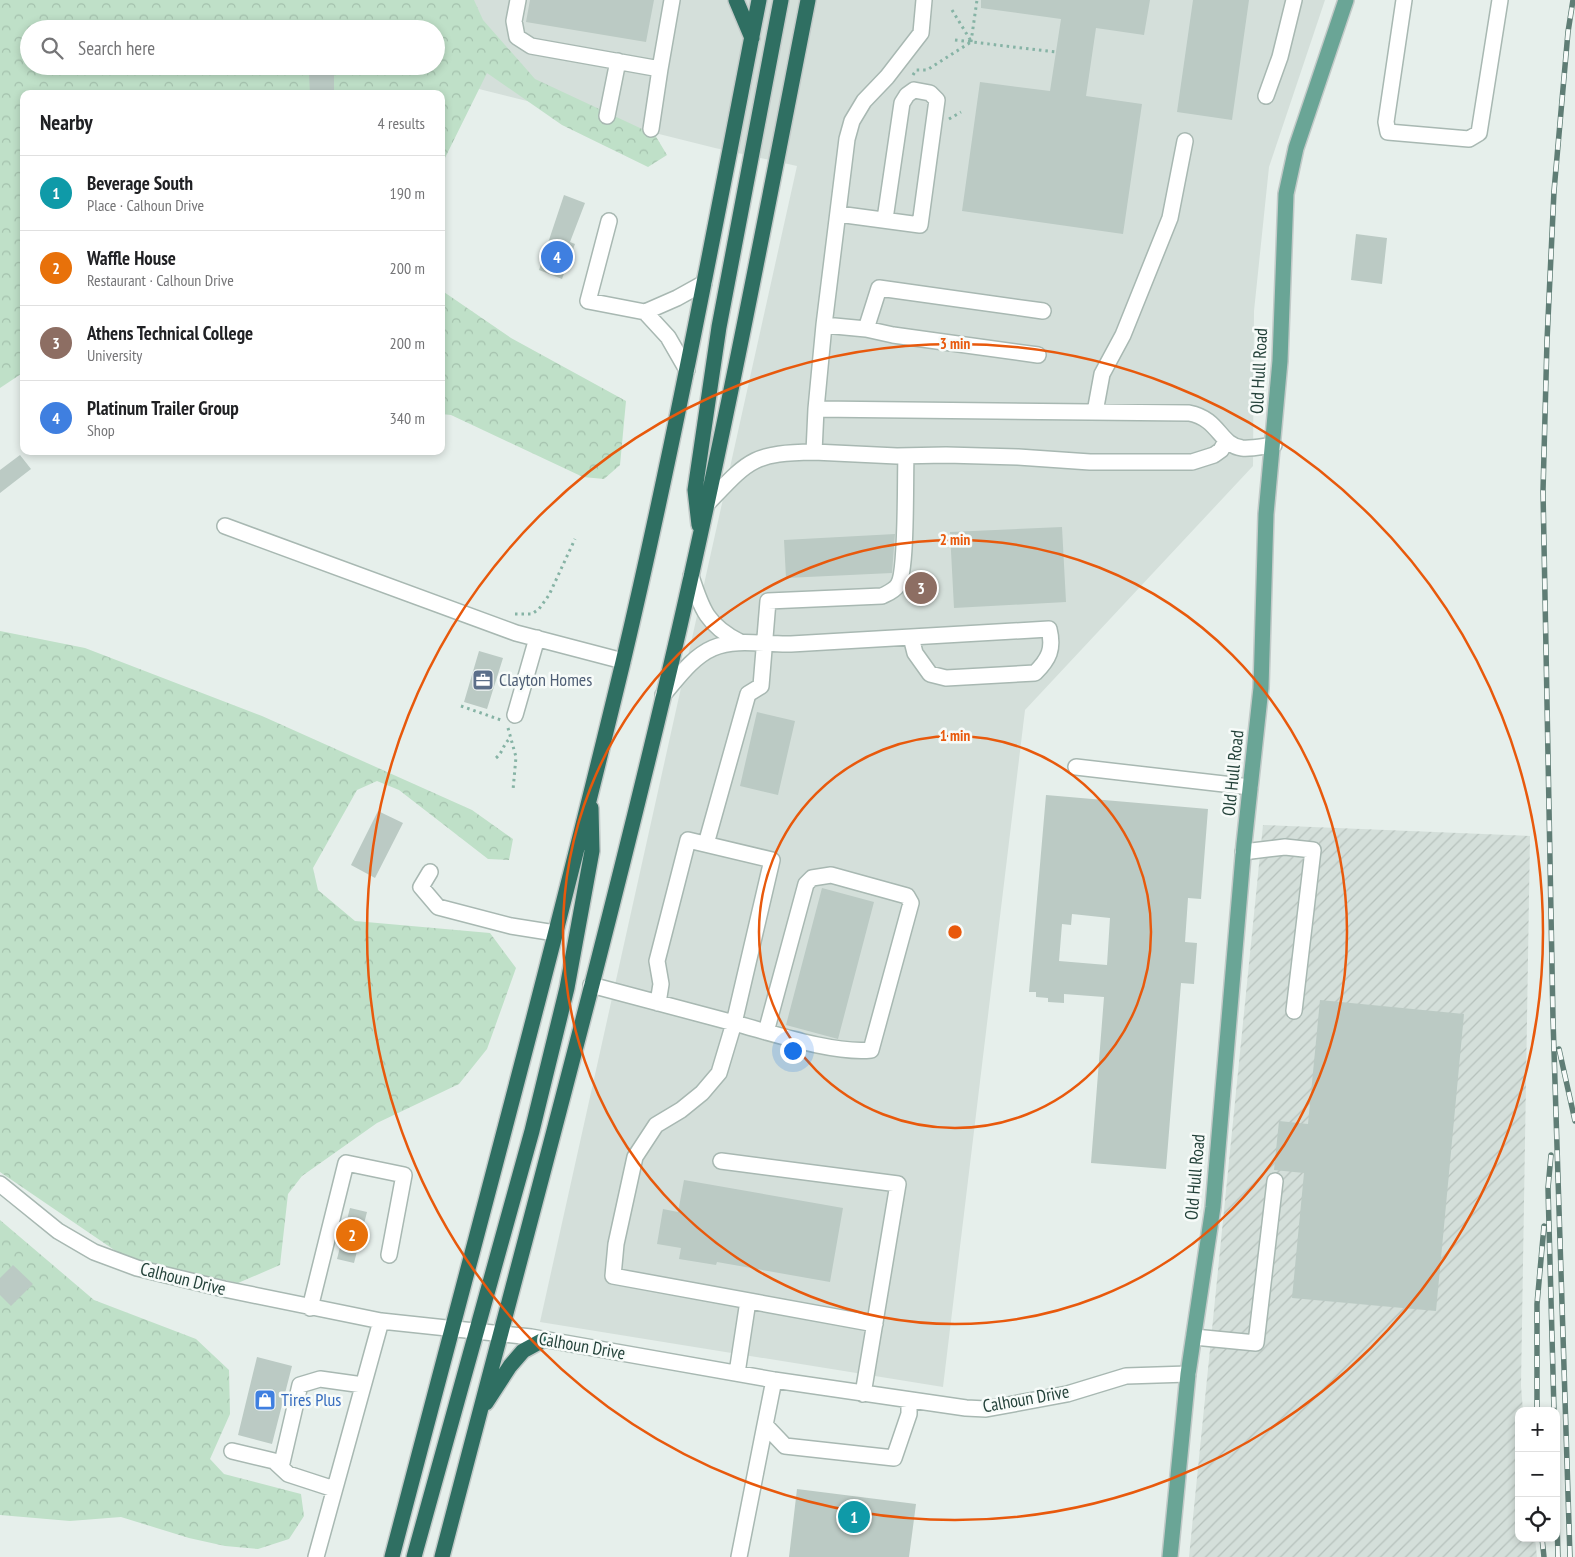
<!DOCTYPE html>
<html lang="en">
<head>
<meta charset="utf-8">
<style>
  body { margin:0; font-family:"PT Sans Narrow",sans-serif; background:#f6f6f6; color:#202124 }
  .controls { position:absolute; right:15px; bottom:15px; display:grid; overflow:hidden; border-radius:10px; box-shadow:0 2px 8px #0003 }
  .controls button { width:45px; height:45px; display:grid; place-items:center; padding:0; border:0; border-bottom:1px solid #e0e0e0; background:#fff; color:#202124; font:25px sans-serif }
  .you { position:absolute; left:792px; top:1050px; width:18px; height:18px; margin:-12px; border:4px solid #fff; border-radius:50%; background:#1a73e8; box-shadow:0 0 0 8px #1a73e833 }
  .badge { display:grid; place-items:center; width:32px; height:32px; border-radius:50%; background:#111827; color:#fff; font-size:16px; font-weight:700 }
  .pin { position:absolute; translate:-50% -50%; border:2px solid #fff; box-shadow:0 1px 5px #0006 }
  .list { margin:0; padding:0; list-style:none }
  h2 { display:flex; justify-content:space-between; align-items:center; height:65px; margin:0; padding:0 20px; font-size:21px }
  h2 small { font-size:16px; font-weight:400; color:#757577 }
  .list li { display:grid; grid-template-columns:32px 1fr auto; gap:15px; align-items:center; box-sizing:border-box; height:75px; padding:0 20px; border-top:1px solid #e0e0e0 }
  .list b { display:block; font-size:19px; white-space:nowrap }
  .list p { margin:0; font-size:16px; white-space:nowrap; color:#757577 }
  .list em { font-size:16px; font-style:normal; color:#757577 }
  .icon { flex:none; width:28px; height:28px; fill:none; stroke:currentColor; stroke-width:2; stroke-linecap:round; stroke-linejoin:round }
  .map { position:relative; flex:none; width:1575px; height:1557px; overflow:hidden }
  .search { position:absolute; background:#fff; box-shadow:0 2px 8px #0003; left:20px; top:20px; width:425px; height:55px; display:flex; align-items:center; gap:12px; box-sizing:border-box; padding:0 18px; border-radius:28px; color:#757577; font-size:19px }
  .panel { position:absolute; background:#fff; box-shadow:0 2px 8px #0003; left:20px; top:90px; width:425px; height:365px; border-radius:10px }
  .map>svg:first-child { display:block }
</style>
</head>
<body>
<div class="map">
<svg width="1575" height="1557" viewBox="0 0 1575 1557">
  <defs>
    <pattern id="industrial-furrows" width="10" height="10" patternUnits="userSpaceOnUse" patternTransform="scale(1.25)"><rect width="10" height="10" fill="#d4dfda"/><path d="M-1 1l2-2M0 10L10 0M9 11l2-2" fill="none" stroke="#b6c1bc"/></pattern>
    <pattern id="forest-crowns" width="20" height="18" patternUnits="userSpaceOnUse" patternTransform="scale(1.25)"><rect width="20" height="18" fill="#bfe0c8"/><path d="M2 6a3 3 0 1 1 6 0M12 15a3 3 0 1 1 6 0" fill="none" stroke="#a4c1ad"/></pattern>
  </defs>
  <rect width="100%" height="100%" fill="#e6efeb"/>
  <path fill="#d4dfda" d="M473,0H1325L1269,167L1254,311L1253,466L1025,710L943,1387L540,1322L797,166L715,148L459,84Z"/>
  <path fill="url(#industrial-furrows)" d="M1263,825L1530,836L1521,1386L1523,1411H1519V1538H1535L1537,1557H1189Z"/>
  <path fill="url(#forest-crowns)" fill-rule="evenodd" d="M0,0H474L483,20L535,79L655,135L667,155L648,167L562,125L487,73L441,166V94H24V372L0,388ZM29,29H436V66H29Z
    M441,290L511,338L626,401L620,465L604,479L583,477L451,415L441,414Z
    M0,631L85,648L262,716L472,810L513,839L509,860L488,859L399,790L377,781L357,790L313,868L318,890L355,921L490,933L516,968L487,1049L459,1084L377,1123L302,1176L288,1194L280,1265L238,1283L126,1258L0,1172Z
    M0,1220L94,1300L196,1339L229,1370L230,1414L210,1459L224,1474L301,1494L304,1516L289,1539L258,1549L225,1546L189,1538L121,1517L70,1521L0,1515Z"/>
  <path fill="#bbcac4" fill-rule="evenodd" d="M530,0H654L646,42L526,22Z
    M981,0H1150L1144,35L1096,28L1086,96L1142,104L1123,234L962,211L980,82L1050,91L1061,19L981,8Z
    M1193,0H1249L1232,120L1177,112Z
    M309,73H334V94H310Z
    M564,195L585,203L570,242L575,244L562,279L539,270Z
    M1356,234L1387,238L1382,284L1351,280Z
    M20,455L31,469L0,493V470Z
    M1062,527L1066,602L954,608L950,532Z
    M895,534L892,573L786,578L784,540Z
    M479,651L503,658L487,709L464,702Z
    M757,712L795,721L778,795L740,786Z
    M1046,795L1208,809L1201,899L1188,898L1185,942L1197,943L1194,984L1181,983L1166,1169L1091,1163L1104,997L1064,994V1003L1048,1002V998L1036,997V992H1029ZM1072,914L1110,918L1107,965L1059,961L1062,924L1071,925Z
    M378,811L403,823L375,878L351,865Z
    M822,888L874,902L838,1039L786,1025Z
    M1320,1000L1464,1014L1436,1311L1292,1298L1304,1173L1274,1170L1279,1121L1308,1124Z
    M684,1180L843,1208L830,1282L717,1262L716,1265L679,1259L681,1248L657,1244L663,1209L678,1212Z
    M350,1208L367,1212L354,1263L337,1259Z
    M13,1265L33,1284L11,1306L0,1295V1278Z
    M257,1357L292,1366L272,1444L238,1435Z
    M797,1489L916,1504L909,1557H789Z"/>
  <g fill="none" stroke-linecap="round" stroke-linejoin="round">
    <g stroke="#a8b8b2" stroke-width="18">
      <path id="minor" d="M518,0L514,21L517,37L531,46L660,69L672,0
        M1404,0L1386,122L1388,132L1469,139L1479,133L1500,0
        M1266,96L1280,57L1294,0
        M607,116L618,61
        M651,129L660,69
        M838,214L920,225L937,100L930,93L914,90L907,95L902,103L885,219
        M609,221L588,301L645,312L677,298L704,283
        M645,312L668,337L687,370
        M824,325L866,329L893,335L1038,355
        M866,329L879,288L1043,311
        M816,409L824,325L847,139L852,121L864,101L887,77L921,33L924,0
        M1095,412L1102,374L1123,335L1170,218L1185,141
        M814,452L897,456L946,455L1018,457L1090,462H1192L1214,455L1221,450L1226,441
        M707,504C749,460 752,453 814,452L816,409L1189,413C1220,419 1219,445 1242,448C1252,449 1264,446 1274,445
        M225,526L516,633L623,661
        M691,576C702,610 707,625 740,642
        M663,695C677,679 692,657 713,648C736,638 766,645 791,644C877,639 963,634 1049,629C1054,649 1049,659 1035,673L946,678L930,674L915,653L911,637
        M515,715L537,638
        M1076,767L1250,787
        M706,844L748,694L761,686L768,601L882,596C888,593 894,591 898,585C907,572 905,479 906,456
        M1243,852L1285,847L1313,850L1294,1011
        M430,872L421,887L438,907L511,926L555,933
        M591,985L734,1023L772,860L688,840L657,961L661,984L658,1003
        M766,1032L806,884L812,878L831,875L907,896L911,903L871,1050C834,1054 772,1033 734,1023L719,1073L702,1093L681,1110L656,1125L635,1157L616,1244L613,1276L875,1324
        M721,1161L898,1184L863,1394
        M0,1184L58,1231L94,1252L137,1268L224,1289L381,1321L531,1337L774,1380L966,1408L986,1409L1067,1394L1126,1376L1188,1374
        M310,1308L346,1163L404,1175L389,1255
        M1194,1337L1256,1343L1275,1181
        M737,1373L748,1301
        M774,1380L765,1425L785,1446L894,1458L909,1414V1401
        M232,1451L274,1461L288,1474L334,1489
        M281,1467L300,1385L320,1379L363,1385
        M316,1557L381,1321
        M739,1557L765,1425"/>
    </g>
    <g stroke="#c2cac8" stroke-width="18">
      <path id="major" d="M1170,1557L1188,1374L1213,1207L1244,844L1261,688L1266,514L1280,361L1286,194L1296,148L1346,0"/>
    </g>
    <g stroke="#c2cac8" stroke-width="18">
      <path id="highway" d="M736,0L752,38
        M699,525L695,490L719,327L781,0
        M486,1403L510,1366L523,1351L545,1339
        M392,1557C470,1259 551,961 623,662C675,442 716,221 759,0
        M414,1557L532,1131L567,988L592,851L591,808
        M442,1557C522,1249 607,941 679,630C727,421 767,210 808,0"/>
    </g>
    <path stroke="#86b3a5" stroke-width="3" stroke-dasharray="2.5 4" stroke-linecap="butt" d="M952,10L971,41
      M955,40L1056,52
      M971,42L977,0
      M913,75L916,70H927L971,42
      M949,119L961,112
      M515,614H532L539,609L549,595L575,539
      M461,706L501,720
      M508,728L516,757L513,790
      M496,758C504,751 503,743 511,738"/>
    <use href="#minor" stroke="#fff" stroke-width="15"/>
    <use href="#major" stroke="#6aa596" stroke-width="15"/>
    <use href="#highway" stroke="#2f6f62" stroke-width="15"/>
    <g stroke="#5f7d75" stroke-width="5.5">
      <path id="rail" d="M1559,1049L1575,1121
        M1551,1155L1548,1188L1554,1411
        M1537,1411V1304L1544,1226
        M1556,1480L1558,1557
        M1542,1538L1544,1557
        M1570,1557L1553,1019L1543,491L1547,341L1554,191L1568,32L1573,0"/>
    </g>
    <use href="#rail" stroke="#f7fbf9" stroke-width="4" stroke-dasharray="11" stroke-linecap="butt"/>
  </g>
  <g fill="none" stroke="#e8590c" stroke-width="2.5">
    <circle cx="955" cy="932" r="196"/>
    <circle cx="955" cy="932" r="392"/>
    <circle cx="955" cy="932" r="588"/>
  </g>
  <defs>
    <g id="office-square" transform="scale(1.125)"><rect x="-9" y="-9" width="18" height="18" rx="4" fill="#5c6f8a" stroke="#f7fbf9"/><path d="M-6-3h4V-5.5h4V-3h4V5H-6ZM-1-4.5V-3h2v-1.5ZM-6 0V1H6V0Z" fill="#fff"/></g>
    <g id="shop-square" transform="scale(1.125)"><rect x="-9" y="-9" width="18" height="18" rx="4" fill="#3f7fe0" stroke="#f7fbf9"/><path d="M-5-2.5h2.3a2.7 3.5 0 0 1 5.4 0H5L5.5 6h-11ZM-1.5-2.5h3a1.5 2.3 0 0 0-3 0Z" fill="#fff"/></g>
  </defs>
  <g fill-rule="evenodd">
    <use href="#office-square" x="483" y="680"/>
    <use href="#shop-square" x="265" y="1400"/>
  </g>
  <g text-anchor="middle" stroke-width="5" stroke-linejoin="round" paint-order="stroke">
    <g font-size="18" fill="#24423a" stroke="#f7fbf9">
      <text transform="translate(1259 371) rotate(-87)" y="6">Old Hull Road</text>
      <text transform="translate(1233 773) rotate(-84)" y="6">Old Hull Road</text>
      <text transform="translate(1195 1177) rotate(-85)" y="6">Old Hull Road</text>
      <text transform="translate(183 1279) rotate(14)" y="6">Calhoun Drive</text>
      <text transform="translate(582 1346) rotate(10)" y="6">Calhoun Drive</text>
      <text transform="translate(1026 1399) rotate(-10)" y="6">Calhoun Drive</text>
    </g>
    <g font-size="18" fill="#4e5e75" stroke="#f7fbf9" text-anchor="start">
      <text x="499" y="686">Clayton Homes</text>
    </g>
    <g font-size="18" fill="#366cbe" stroke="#f7fbf9" text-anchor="start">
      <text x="281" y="1406">Tires Plus</text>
    </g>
  </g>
  <circle cx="955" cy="932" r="8" fill="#e8590c" stroke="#f7fbf9" stroke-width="2.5"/>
  <g font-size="15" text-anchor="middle" font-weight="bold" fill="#e8590c" stroke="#f7fbf9" stroke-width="5" stroke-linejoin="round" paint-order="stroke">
    <text x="955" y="349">3 min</text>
    <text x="955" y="545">2 min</text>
    <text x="955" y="741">1 min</text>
  </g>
</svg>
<div class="controls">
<button>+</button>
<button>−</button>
<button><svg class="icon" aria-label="locate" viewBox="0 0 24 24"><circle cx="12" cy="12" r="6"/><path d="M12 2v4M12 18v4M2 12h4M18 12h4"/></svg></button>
</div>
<div class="you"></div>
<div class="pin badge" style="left:854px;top:1517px;background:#0f9aa8">1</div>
<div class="pin badge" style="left:352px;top:1235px;background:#e8710a">2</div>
<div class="pin badge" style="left:921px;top:588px;background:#8d6e63">3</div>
<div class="pin badge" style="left:557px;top:257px;background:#3f7fe0">4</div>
<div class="search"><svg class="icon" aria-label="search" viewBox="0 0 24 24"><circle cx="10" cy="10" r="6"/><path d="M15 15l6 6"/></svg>Search here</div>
<section class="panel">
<h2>Nearby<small>4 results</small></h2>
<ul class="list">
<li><span class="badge" style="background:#0f9aa8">1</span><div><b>Beverage South</b><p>Place · Calhoun Drive</p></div><em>190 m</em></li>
<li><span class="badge" style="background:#e8710a">2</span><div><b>Waffle House</b><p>Restaurant · Calhoun Drive</p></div><em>200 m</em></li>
<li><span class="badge" style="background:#8d6e63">3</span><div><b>Athens Technical College</b><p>University</p></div><em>200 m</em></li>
<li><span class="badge" style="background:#3f7fe0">4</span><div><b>Platinum Trailer Group</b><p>Shop</p></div><em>340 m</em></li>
</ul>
</section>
</div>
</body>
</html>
